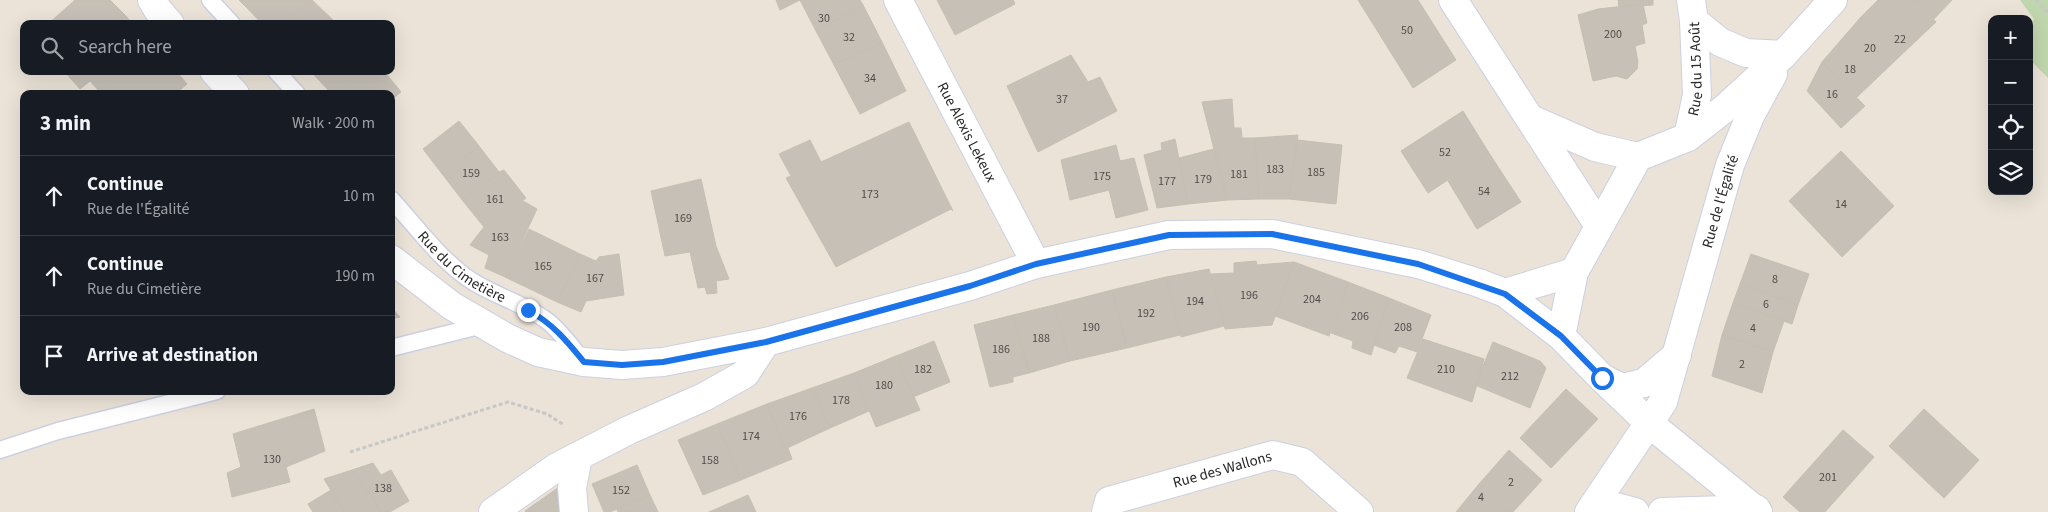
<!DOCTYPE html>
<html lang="en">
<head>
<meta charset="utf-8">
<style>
  body { margin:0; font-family:"Source Sans 3",sans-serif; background:#242831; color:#f1f3f6 }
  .controls { position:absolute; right:15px; top:15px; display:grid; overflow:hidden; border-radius:10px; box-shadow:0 5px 20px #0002 }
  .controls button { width:45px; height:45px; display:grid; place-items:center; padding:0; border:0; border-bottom:1px solid #363941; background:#171b24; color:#f1f3f6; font:25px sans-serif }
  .stop { position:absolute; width:15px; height:15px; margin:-11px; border:4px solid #1a73e8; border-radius:50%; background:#fff }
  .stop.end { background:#1a73e8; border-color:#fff; box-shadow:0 1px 5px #0008 }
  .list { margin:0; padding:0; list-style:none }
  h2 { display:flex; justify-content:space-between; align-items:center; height:65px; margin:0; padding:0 20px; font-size:21px }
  h2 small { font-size:16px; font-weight:400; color:#9ea1a6 }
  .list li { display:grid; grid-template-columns:32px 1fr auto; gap:15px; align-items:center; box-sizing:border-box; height:80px; padding:0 20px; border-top:1px solid #363941 }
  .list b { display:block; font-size:19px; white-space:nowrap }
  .list p { margin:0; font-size:16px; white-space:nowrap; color:#9ea1a6 }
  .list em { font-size:16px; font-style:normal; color:#9ea1a6 }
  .icon { flex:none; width:28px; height:28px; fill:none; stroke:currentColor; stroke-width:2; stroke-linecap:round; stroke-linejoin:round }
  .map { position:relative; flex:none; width:2048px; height:512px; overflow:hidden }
  .search { position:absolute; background:#171b24; box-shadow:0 5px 20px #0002; left:20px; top:20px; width:375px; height:55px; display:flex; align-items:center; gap:12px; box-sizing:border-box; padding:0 18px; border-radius:10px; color:#9ea1a6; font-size:19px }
  .panel { position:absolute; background:#171b24; box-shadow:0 5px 20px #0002; left:20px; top:90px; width:375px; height:305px; border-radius:10px }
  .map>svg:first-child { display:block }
</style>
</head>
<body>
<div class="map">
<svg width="2048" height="512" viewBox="0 0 2048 512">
  <rect width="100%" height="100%" fill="#ebe3d7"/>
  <path fill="#c0d6ad" d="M2020,0H2048V78L2029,59V28L2034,19Z"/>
  <path fill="#c6c0b7" stroke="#c6bfb1" d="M75,0H110L124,14L115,24H48Z
    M239,0H263L251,12Z
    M263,0H309L287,24H262L251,12Z
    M309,0H312L335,22L333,24H287Z
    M776,0H800L780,10Z
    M800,0H860L863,5L816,31Z
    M937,0H1013L1015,4L955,35Z
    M1358,0H1418L1456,60L1413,88Z
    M1618,0H1653V5L1619,7Z
    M1878,0H1915L1936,22L1899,57L1860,18Z
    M1915,0H1952L1934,19Z
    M1643,4L1647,23L1642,25L1645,43L1635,46L1638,62L1637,69L1627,79L1616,76L1593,81L1578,15L1598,9Z
    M863,5L882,42L834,65L816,31Z
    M124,14L133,24H115Z
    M1860,18L1899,57L1878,77L1841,40Z
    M1841,40L1878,77L1857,97L1822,62Z
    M882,42L906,91L860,114L834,65Z
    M1071,55L1088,82L1100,77L1117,111L1038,152L1007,86Z
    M1822,62L1865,106L1841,128L1807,91Z
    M119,71H176L187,84L175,94H102L99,91Z
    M119,71L99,91L90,81L80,89L65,72Z
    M310,71H325L317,78Z
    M325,71H364L365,72L341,94H332L317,78Z
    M366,71H384L401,92L391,100V94H341Z
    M1232,99L1234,128H1241L1242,138H1255L1259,199L1227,200L1202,102Z
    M1463,111L1489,153L1428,193L1401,151Z
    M459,121L479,146L443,175L423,149Z
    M909,122L953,211L951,209L836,267L786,178L791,176L779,154L810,140L821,162Z
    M1298,135L1289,199H1259L1255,138Z
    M1175,139L1188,204L1157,208L1144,155L1162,150L1161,143Z
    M1297,140L1342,145L1336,204L1289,199Z
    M1116,145L1120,161L1134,158L1148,210L1116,218L1109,190L1070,200L1061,160Z
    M479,146L499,172L463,201L443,175Z
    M1214,149L1227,200L1188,204L1179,158Z
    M1841,151L1894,206L1842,257L1789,201Z
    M1489,153L1521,202L1477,229L1448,181Z
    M504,170L526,198L484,227L463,201L499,172Z
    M701,179L716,246L729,279L716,281L717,293L707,294L705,287L698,288L690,252L665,256L651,191Z
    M523,201L537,209L505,277L485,268L489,255L470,245L484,227Z
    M529,229L580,254L557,302L505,277Z
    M580,254L596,261L599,257L619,254L624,295L586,301L581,312L557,302Z
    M1751,254L1809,274L1798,305L1740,284Z
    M1256,261L1257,265L1294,262L1272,325L1225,329L1211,274L1234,273V263Z
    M1294,262L1348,282L1329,336L1275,316Z
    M1209,269L1224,326L1181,337L1166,277Z
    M1166,277L1180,335L1127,348L1112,290Z
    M1348,282L1389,298L1371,355L1352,348L1353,341L1331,333Z
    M1740,284L1798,305L1792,324L1733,303Z
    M1112,290L1127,348L1070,361L1054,305Z
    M1389,298L1431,315L1417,352L1399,346L1395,353L1374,345Z
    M1733,303L1784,321L1773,352L1722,335Z
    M1054,305L1070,361L1029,373L1013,315Z
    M391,307L400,317L391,319Z
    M1013,315L1029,373L1013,377V382L990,387L974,325Z
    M1722,335L1773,352L1762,393L1712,376Z
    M1423,339L1484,359L1472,402L1407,378Z
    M934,341L950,382L913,397L896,356Z
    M1493,342L1540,361L1546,368L1530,408L1475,385Z
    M896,356L920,410L876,427L854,373Z
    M854,373L869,411L830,428L812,388Z
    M812,388L830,428L785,449L767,404Z
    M1566,389L1598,419L1551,468L1520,438Z
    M767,404L785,449L788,448L792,459L741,480L717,424Z
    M314,409L325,451L286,467L290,482L232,497L227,473L241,467L233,434Z
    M1924,409L1979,460L1944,498L1889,446Z
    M717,424L741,480L703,495L678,440Z
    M1843,430L1874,457L1825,512H1800L1783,497Z
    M1509,450L1542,480L1513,512H1510L1479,484Z
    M373,463L381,475L391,470L409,501L390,512H382L352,470Z
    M637,465L650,495L610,512H604L592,484Z
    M352,470L382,512H344L324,479Z
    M1479,484L1510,512H1456Z
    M559,487L567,512H526L525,511Z
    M331,490L344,512H313L308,504Z
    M650,495L658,512H618L617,509Z
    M748,495L756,512H709Z"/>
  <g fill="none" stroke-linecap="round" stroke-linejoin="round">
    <g stroke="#ccd0e1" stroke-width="19">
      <g id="service">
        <path d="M210,0L232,24"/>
        <path d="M276,71L297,94"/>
        <path id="s1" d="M391,199C414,224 435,253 462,274C487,294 520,301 546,320C561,331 572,348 584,362"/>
        <path d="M391,348L483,325"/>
        <path d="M0,450L58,431L217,391"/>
      </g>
    </g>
    <g stroke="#ccd0e1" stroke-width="30">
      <g id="minor">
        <path d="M152,0L158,10L170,24"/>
        <path id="s2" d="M898,0L1036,264"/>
        <path d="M1453,0L1599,226"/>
        <path d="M214,71L235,94"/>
        <path d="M1531,119L1595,147L1638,157"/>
        <path id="s3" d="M1688,137L1697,95L1694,21L1691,0"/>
        <path d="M391,259L452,306L507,338L538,352L584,362L622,365L663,362L766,342L970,286L1036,264L1169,235L1272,234L1418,264L1479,283L1505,293L1561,336"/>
        <path d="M1505,293L1574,272"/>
        <path d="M1650,424L1758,512"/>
        <path d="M493,512L557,467L629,430L704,397L745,374L766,342"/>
        <path d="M574,512L572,488L578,457"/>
        <path id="s4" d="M1106,512L1109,501L1273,455L1302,462L1359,512"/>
      </g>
    </g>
    <g stroke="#ccd0e1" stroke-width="30">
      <g id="tertiary">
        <path d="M1694,21L1720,42L1746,53L1783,55"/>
        <path d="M1677,355L1644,383L1622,388L1602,378L1561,336L1574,272L1638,157L1688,137L1724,109L1783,55L1833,0"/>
        <path d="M1604,380L1650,424"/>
        <path d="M1597,502L1635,512"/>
        <path id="s5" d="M1589,512L1663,402L1730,165L1750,116L1773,74"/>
        <path d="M1662,512L1756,509"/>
      </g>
    </g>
    <path stroke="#c7c7c7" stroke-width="3" stroke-dasharray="4 2.5" stroke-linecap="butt" d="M2036,0L2048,13
      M350,452L508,402L547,414L564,425"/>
    <use href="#service" stroke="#fff" stroke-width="16"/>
    <use href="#minor" stroke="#fff" stroke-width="28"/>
    <use href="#tertiary" stroke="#fff" stroke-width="28"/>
  </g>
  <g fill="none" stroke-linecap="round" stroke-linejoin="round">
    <path stroke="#1a73e8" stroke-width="6" d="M528,310C553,324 566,340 584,362L622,365L663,362L766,342L970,286L1036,264L1169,235L1272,234L1418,264L1505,294L1561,336L1602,378"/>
  </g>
  <g text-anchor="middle" stroke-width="4" stroke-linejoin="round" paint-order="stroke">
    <g font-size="12" fill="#4f4d4b">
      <text x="824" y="22">30</text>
      <text x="1407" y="34">50</text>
      <text x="1613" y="38">200</text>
      <text x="849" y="41">32</text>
      <text x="1900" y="43">22</text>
      <text x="1870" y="52">20</text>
      <text x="1850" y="73">18</text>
      <text x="870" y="82">34</text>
      <text x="1832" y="98">16</text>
      <text x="1062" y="103">37</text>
      <text x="1445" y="156">52</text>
      <text x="1275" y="173">183</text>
      <text x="1316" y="176">185</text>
      <text x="471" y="177">159</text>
      <text x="1239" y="178">181</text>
      <text x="1102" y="180">175</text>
      <text x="1203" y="183">179</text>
      <text x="1167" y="185">177</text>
      <text x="1484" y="195">54</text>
      <text x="870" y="198">173</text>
      <text x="495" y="203">161</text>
      <text x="1841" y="208">14</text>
      <text x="683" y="222">169</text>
      <text x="500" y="241">163</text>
      <text x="543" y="270">165</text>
      <text x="595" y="282">167</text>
      <text x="1775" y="283">8</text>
      <text x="1249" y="299">196</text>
      <text x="1312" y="303">204</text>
      <text x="1195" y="305">194</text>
      <text x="1766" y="308">6</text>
      <text x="1146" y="317">192</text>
      <text x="1360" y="320">206</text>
      <text x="1091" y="331">190</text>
      <text x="1403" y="331">208</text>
      <text x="1753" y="332">4</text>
      <text x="1041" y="342">188</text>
      <text x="1001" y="353">186</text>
      <text x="1742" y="368">2</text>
      <text x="923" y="373">182</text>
      <text x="1446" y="373">210</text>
      <text x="1510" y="380">212</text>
      <text x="884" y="389">180</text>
      <text x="841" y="404">178</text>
      <text x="798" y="420">176</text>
      <text x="751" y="440">174</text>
      <text x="272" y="463">130</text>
      <text x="710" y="464">158</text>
      <text x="1828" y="481">201</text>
      <text x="1511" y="486">2</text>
      <text x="383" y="492">138</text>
      <text x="621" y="494">152</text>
      <text x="1481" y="501">4</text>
    </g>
    <g font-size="15" fill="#272727" stroke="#fff">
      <text dy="5" stroke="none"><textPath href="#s3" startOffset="69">Rue du 15 Août</textPath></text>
      <text dy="5" stroke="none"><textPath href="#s2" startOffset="149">Rue Alexis Lekeux</textPath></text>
      <text dy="5" stroke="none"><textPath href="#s5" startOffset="341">Rue de l'Égalité</textPath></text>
      <text dy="5" stroke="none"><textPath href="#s1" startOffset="99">Rue du Cimetière</textPath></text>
      <text dy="5" stroke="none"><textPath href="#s4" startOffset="129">Rue des Wallons</textPath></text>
    </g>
  </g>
</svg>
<div class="controls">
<button>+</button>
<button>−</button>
<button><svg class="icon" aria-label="locate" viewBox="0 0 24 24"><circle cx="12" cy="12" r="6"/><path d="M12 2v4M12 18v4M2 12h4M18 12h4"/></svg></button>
<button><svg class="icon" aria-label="layers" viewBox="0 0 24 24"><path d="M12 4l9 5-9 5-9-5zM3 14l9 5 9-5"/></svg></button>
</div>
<div class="stop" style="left:1602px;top:378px"></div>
<div class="stop end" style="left:528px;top:310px"></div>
<div class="search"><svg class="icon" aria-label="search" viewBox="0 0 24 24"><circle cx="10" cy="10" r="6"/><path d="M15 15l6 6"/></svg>Search here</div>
<section class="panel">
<h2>3 min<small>Walk · 200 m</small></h2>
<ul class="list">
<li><svg class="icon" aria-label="ahead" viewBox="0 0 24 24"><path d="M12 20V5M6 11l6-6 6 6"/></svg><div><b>Continue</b><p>Rue de l'Égalité</p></div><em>10 m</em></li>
<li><svg class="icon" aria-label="ahead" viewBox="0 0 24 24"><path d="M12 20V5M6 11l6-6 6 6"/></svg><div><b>Continue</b><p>Rue du Cimetière</p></div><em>190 m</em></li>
<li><svg class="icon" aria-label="arrive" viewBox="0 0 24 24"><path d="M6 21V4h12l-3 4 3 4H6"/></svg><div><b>Arrive at destination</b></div></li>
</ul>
</section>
</div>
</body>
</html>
